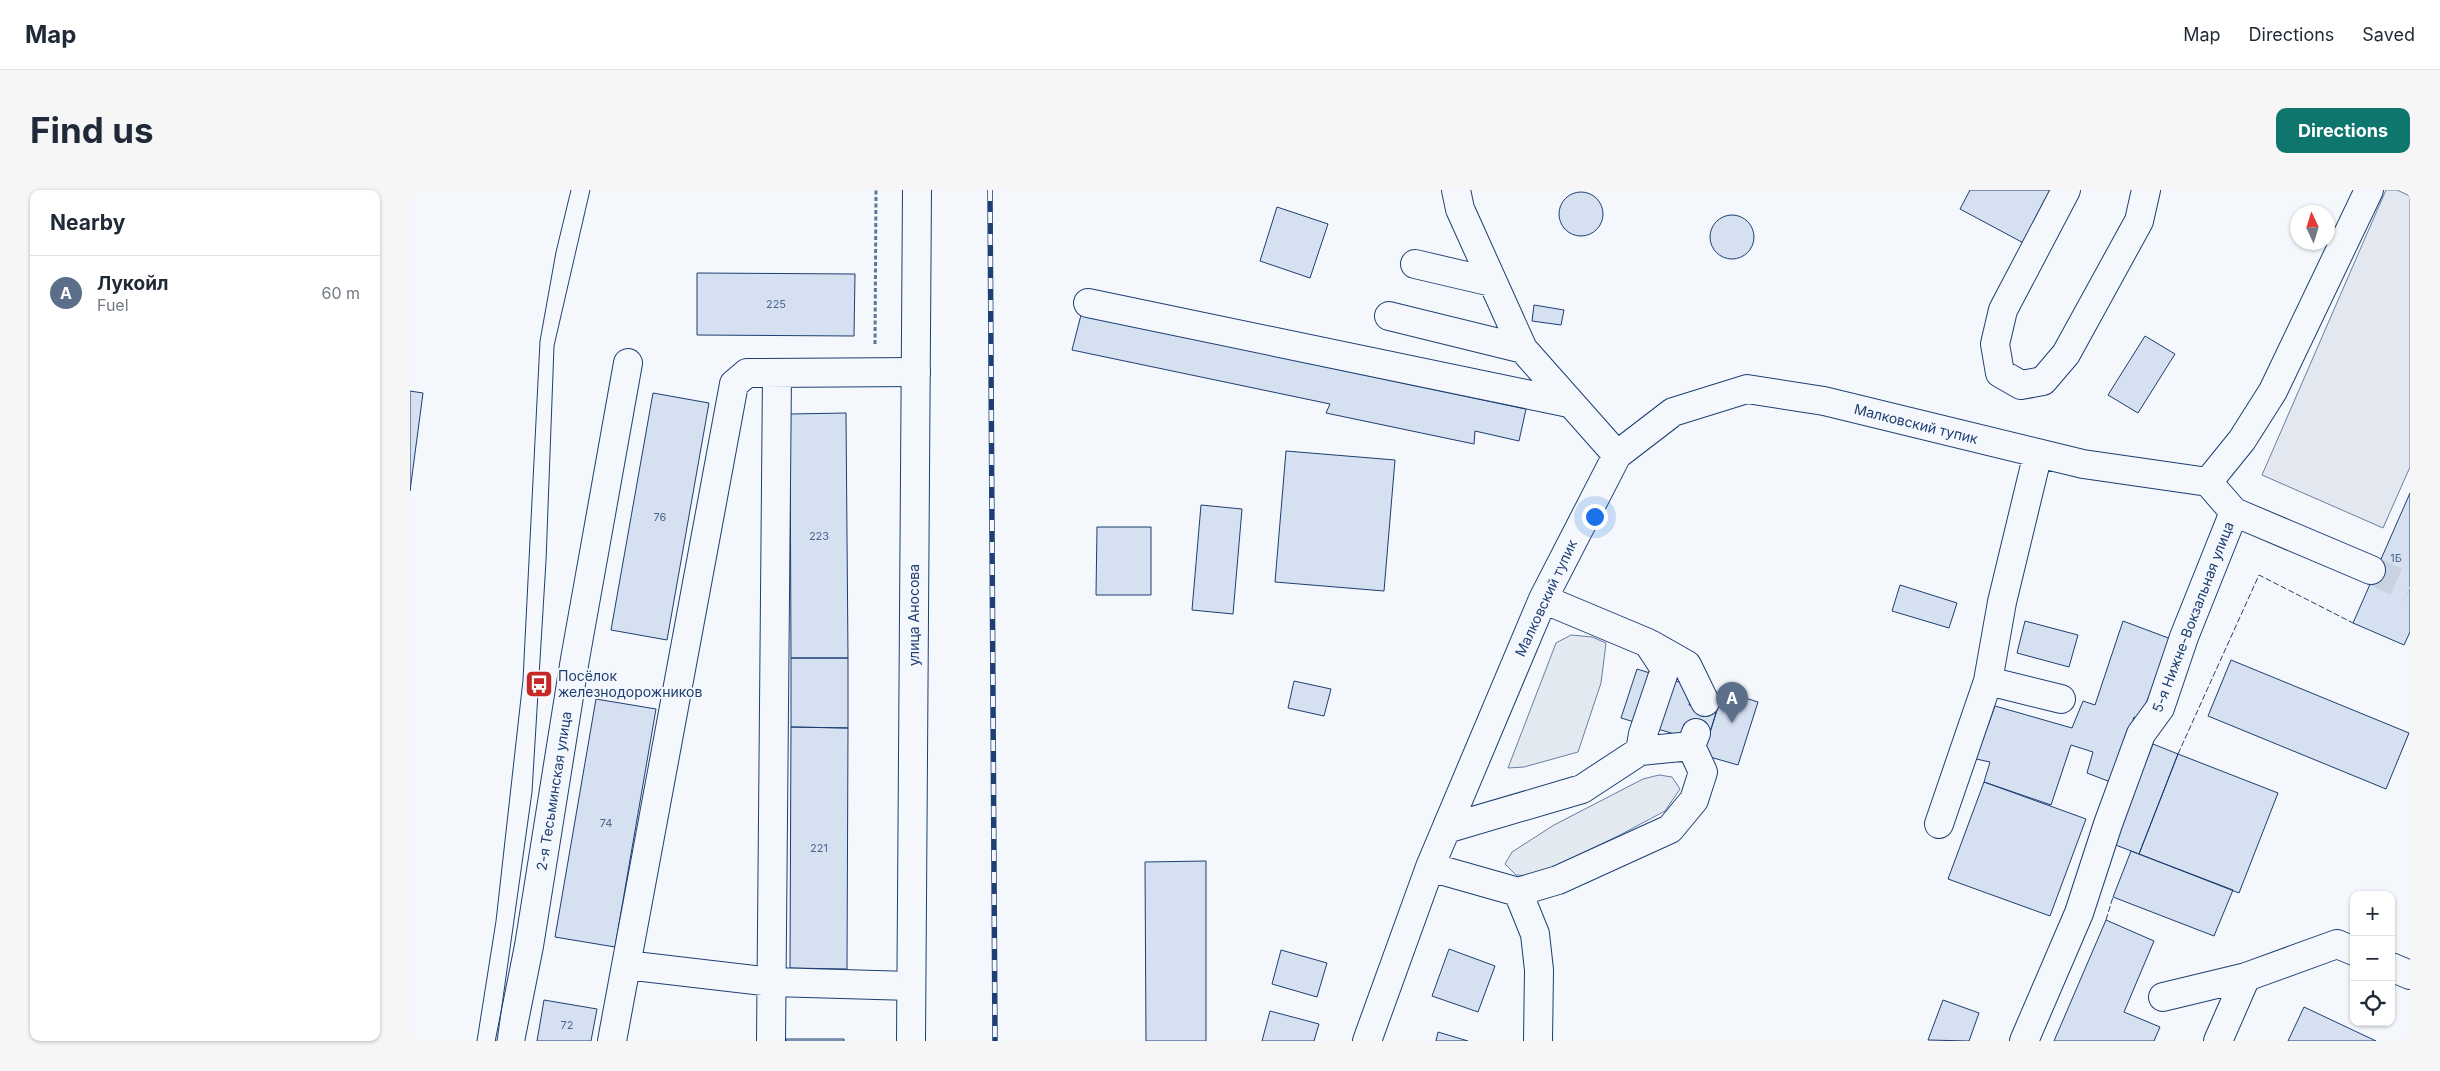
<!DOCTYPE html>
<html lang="en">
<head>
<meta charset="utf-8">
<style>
  body { margin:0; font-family:Inter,sans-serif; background:#f6f6f7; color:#1f2937 }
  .controls { position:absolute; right:15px; bottom:15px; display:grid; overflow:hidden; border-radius:10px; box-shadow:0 1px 4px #0004 }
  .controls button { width:45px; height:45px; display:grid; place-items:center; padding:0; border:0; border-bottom:1px solid #e0e1e3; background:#fff; color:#1f2937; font:25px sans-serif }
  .compass { position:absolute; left:1880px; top:15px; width:45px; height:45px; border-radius:50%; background:#fff; box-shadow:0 1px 4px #0004; rotate:356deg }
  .you { position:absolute; left:1184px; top:326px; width:18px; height:18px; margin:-12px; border:4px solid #fff; border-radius:50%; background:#1a73e8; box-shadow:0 0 0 8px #1a73e833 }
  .badge { display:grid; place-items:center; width:32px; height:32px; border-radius:50%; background:#0f766e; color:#fff; font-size:16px; font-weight:700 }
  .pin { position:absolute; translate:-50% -41px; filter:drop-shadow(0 1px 2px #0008) }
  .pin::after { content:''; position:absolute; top:26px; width:18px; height:15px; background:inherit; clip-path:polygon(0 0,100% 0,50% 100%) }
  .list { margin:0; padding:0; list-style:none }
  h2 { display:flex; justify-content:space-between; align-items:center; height:65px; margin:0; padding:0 20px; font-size:21px }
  h2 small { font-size:16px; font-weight:400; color:#747a83 }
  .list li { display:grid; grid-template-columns:32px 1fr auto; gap:15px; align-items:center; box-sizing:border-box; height:75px; padding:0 20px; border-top:1px solid #e0e1e3 }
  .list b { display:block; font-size:19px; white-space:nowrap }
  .list p { margin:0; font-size:16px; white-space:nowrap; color:#747a83 }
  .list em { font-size:16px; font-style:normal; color:#747a83 }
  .icon { flex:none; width:28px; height:28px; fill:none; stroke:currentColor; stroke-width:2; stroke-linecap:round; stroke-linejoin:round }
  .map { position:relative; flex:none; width:2000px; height:851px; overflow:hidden; border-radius:10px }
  header { display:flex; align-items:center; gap:30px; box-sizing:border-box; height:70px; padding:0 25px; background:#fff; border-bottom:1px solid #e0e1e3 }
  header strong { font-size:24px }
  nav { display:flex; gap:28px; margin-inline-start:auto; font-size:18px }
  .intro { display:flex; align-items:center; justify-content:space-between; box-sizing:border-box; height:120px; padding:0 30px }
  h1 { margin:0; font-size:35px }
  .button { padding:12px 22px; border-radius:10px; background:#0f766e; color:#fff; font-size:18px; font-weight:700 }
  main { display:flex; gap:30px; padding:0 30px }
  aside { flex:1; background:#fff; border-radius:10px; box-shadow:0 1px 4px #0004 }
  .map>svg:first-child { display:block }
</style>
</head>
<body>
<header>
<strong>Map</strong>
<nav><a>Map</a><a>Directions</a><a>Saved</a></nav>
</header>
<div class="intro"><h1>Find us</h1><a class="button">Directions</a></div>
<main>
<aside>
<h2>Nearby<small></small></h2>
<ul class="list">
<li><span class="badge" style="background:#5c6f8a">A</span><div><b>Лукойл</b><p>Fuel</p></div><em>60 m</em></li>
</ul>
</aside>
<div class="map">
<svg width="2000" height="851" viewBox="0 0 2000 851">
  <rect width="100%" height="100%" fill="#f4f7fb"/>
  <path fill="#e3e9f0" stroke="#687fa3" d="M1161,445L1182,447L1196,453L1191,493L1168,562L1114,577L1098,578L1146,453Z
    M1249,585L1262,587L1270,599L1255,621L1208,646L1124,686L1106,685L1095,674L1102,662L1144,635L1233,589Z"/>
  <path fill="#e3e8f0" stroke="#687fa3" d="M1976,0H1987L2000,6V277L1973,338L1852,285Z"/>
  <path fill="#d5e0f0" stroke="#1d3f73" d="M1560,0H1651L1621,57L1550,19Z
    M1149 24a22 22 0 1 1 44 0a22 22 0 1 1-44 0Z
    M867,17L918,34L900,88L850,71Z
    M1300 47a22 22 0 1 1 44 0a22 22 0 1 1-44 0Z
    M287,83L445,84L444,146L287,145Z
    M1124,115L1154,120L1151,135L1122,131Z
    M671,125L1116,219L1109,251L1065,241L1064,254L916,223L920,214L662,160Z
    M1735,146L1765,164L1728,223L1698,205Z
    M0,201L13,203L0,301Z
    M243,203L299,213L257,450L201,440Z
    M436,223L438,468H381L380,224Z
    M876,261L985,270L974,401L865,392Z
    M2000,303V442L1994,455L1943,433Z
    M791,315L832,319L823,424L782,420Z
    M687,337H741V405H686Z
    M1490,395L1547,413L1539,438L1482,421Z
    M1615,431L1668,445L1659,477L1607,463Z
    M1713,431L1761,449L1730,529L1724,527L1703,593L1677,583L1683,562L1661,555L1641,615L1574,592L1580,572L1566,569L1585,516L1662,538L1673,511L1685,515Z
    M381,468H438V538L381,537Z
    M1821,470L1999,543L1976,599L1798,526Z
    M1227,479L1285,497L1279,515L1306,523L1300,542L1274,534L1271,546L1211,528Z
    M884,491L921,499L914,526L878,518Z
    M1313,501L1348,512L1328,575L1293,565Z
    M186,509L246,519L205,757L145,747Z
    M381,537L438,538L437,779L380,778Z
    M1743,554L1768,564L1729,664L1703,654Z
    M1768,564L1868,603L1829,703L1729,664Z
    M1574,592L1676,629L1640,726L1538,689Z
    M1721,661L1823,700L1804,746L1703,707Z
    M796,671V851H736L735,672Z
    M1696,730L1744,751L1714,822L1750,837L1744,851H1644Z
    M1039,759L1085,776L1068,822L1022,806Z
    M871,760L917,773L907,807L862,794Z
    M134,810L187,819L181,851H127Z
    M1533,810L1569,823L1559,851L1518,850Z
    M1894,817L1966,851H1878Z
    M860,821L909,834L904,851H852Z
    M1028,842L1058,851H1026Z
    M376,849H434V851H376Z"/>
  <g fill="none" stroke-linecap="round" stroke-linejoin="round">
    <path stroke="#c9d2e0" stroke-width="28" stroke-dasharray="28 14" stroke-linecap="butt" d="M1961,380L2000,398"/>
    <g stroke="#1d3f73" stroke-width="30">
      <path id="minor" d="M1046,0L1050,19L1113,159L1207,265
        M1656,0L1593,120L1585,154L1590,183L1611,195L1633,191L1656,164L1729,31L1736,0
        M1005,74L1082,92
        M678,113L1159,213
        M979,126L1113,159
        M1798,292L1832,250L1863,201L1959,0
        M1824,322L1961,380
        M1240,454L1277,475L1295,512
        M1578,491L1651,509
        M1230,561L1281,556L1286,543
        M1529,634L1578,491L1592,412L1628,263
        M1036,639L1172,599L1230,561L1233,544L1255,479L1238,453L1133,409
        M1020,677L1108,702L1125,744L1129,780L1128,851
        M1108,702L1148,690L1260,639L1284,610L1293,582L1281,556
        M216,775L362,792L501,796
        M1981,777L2000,785
        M1836,787L1927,754L1944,761
        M1753,807L1836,787L1808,851
        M100,851L119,756L165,469L218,173
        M202,851L324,194L337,183L506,182
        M361,851L367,183
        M957,851L1020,677L1133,409L1207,265L1263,222L1337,199L1414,211L1673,274L1798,292
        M1614,851L1669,723L1698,634L1731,544L1750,518L1774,447L1824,322L1798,292"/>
    </g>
    <g stroke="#1d3f73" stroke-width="30">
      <path id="major" d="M501,851L507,0"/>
    </g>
    <path stroke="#5e769c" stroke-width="3" stroke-dasharray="4 2.5" stroke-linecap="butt" d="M465,154L466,0"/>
    <use href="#minor" stroke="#f4f7fb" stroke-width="28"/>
    <use href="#major" stroke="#f4f7fb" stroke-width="28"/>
    <path stroke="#1d3f73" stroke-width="1" d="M67,851L86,731L113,490L130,151L146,62L161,0
      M87,851L122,602L136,371L144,156L180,0"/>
    <g stroke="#1d3f73" stroke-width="5.5">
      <path id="rail" d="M580,0L585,851"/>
    </g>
    <use href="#rail" stroke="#f4f7fb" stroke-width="4" stroke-dasharray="11" stroke-linecap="butt"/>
    <path stroke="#1d3f73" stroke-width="1" stroke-dasharray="6 2.5" stroke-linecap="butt" d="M1768,564L1849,385L1943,433
      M1696,730L1703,707"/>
  </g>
  <defs>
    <g id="bus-square" transform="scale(1.4375)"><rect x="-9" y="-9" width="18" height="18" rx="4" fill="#c62828" stroke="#f4f7fb"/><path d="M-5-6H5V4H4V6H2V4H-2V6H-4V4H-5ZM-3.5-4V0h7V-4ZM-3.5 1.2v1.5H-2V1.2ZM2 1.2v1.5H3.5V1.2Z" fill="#fff"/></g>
  </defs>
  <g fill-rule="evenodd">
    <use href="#bus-square" x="129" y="494"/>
  </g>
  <g text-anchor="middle" stroke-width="4" stroke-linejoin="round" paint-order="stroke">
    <g font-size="11" fill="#4b6792">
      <text x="366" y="118">225</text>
      <text x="250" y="331">76</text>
      <text x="409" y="350">223</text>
      <text x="1986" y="372">1Б</text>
      <text x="196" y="637">74</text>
      <text x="409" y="662">221</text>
      <text x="157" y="839">72</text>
    </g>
    <g font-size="14" fill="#1d3f73" stroke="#f4f7fb">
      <text transform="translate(1506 234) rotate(14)" y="5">Малковский тупик</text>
      <text transform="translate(1136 408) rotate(-65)" y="5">Малковский тупик</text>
      <text transform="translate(504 425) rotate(-90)" y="5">улица Аносова</text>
      <text transform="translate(1783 427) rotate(-69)" y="5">5-я Нижне-Вокзальная улица</text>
      <text transform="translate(144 601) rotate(-81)" y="5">2-я Тесьминская улица</text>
    </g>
    <g font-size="14" fill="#1d3f73" stroke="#f4f7fb" text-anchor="start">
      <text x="148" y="491">Посёлок<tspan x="148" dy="16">железнодорожников</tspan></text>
    </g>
  </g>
</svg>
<div class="controls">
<button>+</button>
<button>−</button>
<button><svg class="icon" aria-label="locate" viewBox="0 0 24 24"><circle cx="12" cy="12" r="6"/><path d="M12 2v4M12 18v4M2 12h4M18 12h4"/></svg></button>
</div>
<svg class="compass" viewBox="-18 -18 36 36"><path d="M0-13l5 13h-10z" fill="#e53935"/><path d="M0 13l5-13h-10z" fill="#747a83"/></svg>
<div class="you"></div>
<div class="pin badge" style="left:1322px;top:533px;background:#5c6f8a">A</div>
</div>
</main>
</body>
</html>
